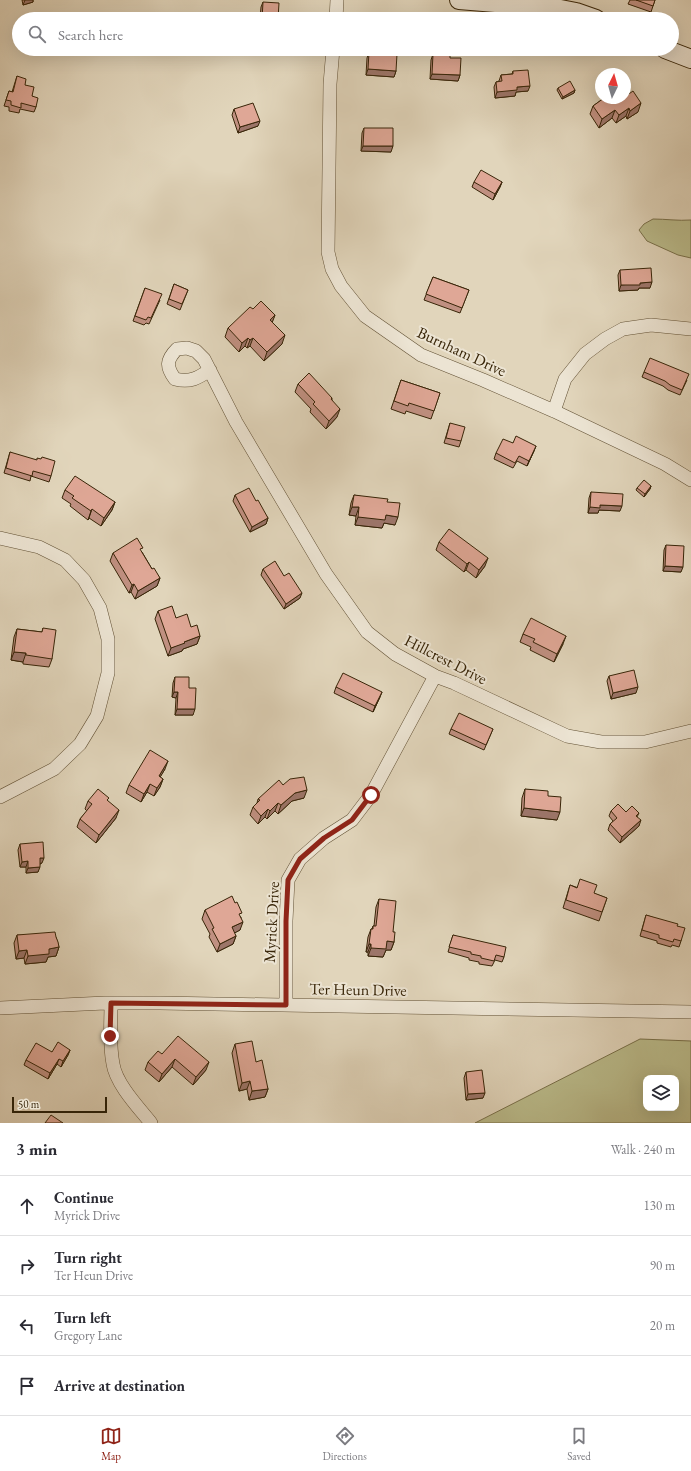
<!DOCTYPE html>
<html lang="en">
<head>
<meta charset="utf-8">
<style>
  body { margin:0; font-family:"EB Garamond",serif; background:#f7f7f7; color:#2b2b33 }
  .controls { position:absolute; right:12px; bottom:12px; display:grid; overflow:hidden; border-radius:8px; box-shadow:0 4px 16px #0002 }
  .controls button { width:36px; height:36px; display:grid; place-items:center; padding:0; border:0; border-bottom:1px solid #e1e1e2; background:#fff; color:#2b2b33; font:20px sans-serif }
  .compass { position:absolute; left:595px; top:68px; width:36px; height:36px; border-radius:50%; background:#fff; box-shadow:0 4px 16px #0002; rotate:5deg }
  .scale { position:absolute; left:12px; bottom:10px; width:95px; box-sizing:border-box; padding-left:4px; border:2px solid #382508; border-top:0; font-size:11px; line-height:14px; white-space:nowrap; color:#382508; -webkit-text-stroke:3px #ece4d3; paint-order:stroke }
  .stop { position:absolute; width:12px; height:12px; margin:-9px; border:3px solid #8f2418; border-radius:50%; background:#fff }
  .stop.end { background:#8f2418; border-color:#fff; box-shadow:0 1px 4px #0008 }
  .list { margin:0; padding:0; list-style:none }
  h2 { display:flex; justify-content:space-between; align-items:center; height:52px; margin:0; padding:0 16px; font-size:17px }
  h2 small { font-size:13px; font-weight:400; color:#7c7c81 }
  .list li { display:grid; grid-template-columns:26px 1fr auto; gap:12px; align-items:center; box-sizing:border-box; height:60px; padding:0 16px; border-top:1px solid #e1e1e2 }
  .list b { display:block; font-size:15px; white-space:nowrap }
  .list p { margin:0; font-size:13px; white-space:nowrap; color:#7c7c81 }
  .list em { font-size:13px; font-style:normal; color:#7c7c81 }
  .icon { flex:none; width:22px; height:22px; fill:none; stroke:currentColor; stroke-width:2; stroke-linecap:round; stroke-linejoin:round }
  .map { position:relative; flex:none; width:691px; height:1123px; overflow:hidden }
  .search { position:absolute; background:#fff; box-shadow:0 4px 16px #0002; left:12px; right:12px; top:12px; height:44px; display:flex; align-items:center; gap:10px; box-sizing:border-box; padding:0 14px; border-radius:22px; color:#7c7c81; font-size:15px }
  .sheet { height:292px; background:#fff }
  nav { display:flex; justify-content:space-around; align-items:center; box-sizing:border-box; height:56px; border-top:1px solid #e1e1e2; background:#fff; font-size:11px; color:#7c7c81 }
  nav a { display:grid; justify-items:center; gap:2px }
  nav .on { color:#8f2418 }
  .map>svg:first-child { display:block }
</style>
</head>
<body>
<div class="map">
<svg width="691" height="1123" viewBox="0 0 691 1123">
  <rect width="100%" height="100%" fill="#e1d5bb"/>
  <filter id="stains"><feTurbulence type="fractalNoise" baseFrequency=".005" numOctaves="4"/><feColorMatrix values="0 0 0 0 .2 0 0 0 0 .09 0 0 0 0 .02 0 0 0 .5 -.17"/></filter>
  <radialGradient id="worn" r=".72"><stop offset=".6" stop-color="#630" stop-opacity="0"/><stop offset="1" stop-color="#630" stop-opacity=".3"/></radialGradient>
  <path fill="#babb8b" stroke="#79704a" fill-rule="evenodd" d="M653,219C666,219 678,221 691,220V258L678,255L647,241L639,230L644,224Z
    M640,1039L691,1041V1123H475ZM646,1078H676V1108H646Z"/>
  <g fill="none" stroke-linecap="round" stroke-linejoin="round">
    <g stroke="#625135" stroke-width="14">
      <path id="street" d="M336,19L337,0
        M333,49L330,84L328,252L332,269L341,286L365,316L421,355L483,380L554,411L665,464L691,480
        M210,370C198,378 190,383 175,379C166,367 166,360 177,349L187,348L196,351L204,359L236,422L326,574L367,632L395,654L435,676L454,683L567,736L601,742H645L691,731
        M554,411L565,379L585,354L605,339L623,329L651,325L691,329
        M0,538L39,547L65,560L84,580L100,608L108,639V673L97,716L80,744L54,769L0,797
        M111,1003C111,1023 109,1044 113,1064C116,1084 139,1108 151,1123
        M286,1005V921L288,880L300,859L324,838L352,820L371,795L435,676
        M0,1008L105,1003H160L691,1012"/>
    </g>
    <g stroke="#382508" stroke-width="20">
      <path id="secondary" d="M459,0L555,8L576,12L596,19
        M665,49L691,59"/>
    </g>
    <use href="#street" stroke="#ece4d3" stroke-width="13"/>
    <use href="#secondary" stroke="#ece4d3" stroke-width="18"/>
  </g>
  <path fill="#c09081" stroke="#382508" d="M22,0H33V2L23,5Z
    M630,0H655L651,12L628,4Z
    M263,2L278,19H260L261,7Z
    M379,49H390L389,53L396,71L394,77L366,75L367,58L369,52L377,53Z
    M433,54L450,58L460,75L458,81L430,79L431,60Z
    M513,71L528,91L516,92L515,96L495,98L494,87L496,82L499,81L501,75L512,74Z
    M17,76L25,85L32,96L36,107L34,112L20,109L19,113L9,111V107L4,106L9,91L12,92Z
    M558,88L575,90L574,93L562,99L557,90Z
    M604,98L638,112L627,119L626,116L616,123L612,118L599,128L590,114L593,106Z
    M234,109L258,126L238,133L232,115Z
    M364,128L391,152L361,151L362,133Z
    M474,182H502L500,187L493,200L472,187Z
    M620,270L650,288H639L638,290L619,291L618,275Z
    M433,277L469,290L460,313L424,300Z
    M174,284L188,290L180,310L167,304Z
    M145,288L160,300L149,324L146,323L144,325L133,321Z
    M253,309L275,315L272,322L282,344L264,361L250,346L247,348L245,346L239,352L225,337L228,328Z
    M644,372L687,380L680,395L668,390L663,386L642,377Z
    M401,380L440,393L431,419L406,411L405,414L391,409Z
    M298,384L332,398V400L337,417L326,429L310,412L311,409L295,392Z
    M450,423L461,441L459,447L444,443Z
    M513,443L534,451L527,466L517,461L513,468L494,459L496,453Z
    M10,452L51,476L49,482L31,476L30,481L4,473Z
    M651,486L650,489L644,497L636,490L637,488Z
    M65,490L115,502L112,510L101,526L89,518L88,520L70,506L71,504L62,498Z
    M591,492L620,511L599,510L598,513H588L589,498Z
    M235,495L256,501L268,518L266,524L250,532L233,501Z
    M354,495L387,502L395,525L384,523L382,528L355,525L356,516L349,515L351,503Z
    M439,542L485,566L476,578L466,570L464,572L436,550Z
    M666,545L681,572L663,571L664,550Z
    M142,552L152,569L160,578L157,586L135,599L131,592L129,593L110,561L113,553Z
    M263,569L284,576L300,598L284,609L261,575Z
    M158,611L176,618L191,627L200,636L197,644L183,649L182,651L168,656L155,619Z
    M43,628L52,659L49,667L23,664V662L11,660L14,637L17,629L42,632Z
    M523,634L563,644L554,662L530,650L531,647L520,642Z
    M609,676L636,693L611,699L607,681Z
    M175,677L193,715H175L176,698L172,697L173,683Z
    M336,687L380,697L373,712L334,693Z
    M451,729H493L484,750L449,734Z
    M165,769L160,777L163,779L160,787L154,796L147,792L141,802L126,793L129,785Z
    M283,785L304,798L292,801L278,814L275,811L267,819L265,817L258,824L250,815L253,807L257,803L258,799Z
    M525,789L548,796L557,820L521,816L522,798Z
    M88,801H108L116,818L96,843L77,827L80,819L87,811L85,809Z
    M611,811L639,813L637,817L639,826L620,843L608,830L610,824L613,821L609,816Z
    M20,844L42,863L40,864L38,872L26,873V867H20L18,850Z
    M570,885L607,898L599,921L563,908Z
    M379,899L393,932L394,942L391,950H386L383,957L368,956V952H366L368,937L371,929H372L373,926H374L376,907Z
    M205,910L241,917L240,930L234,933L236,936L233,944L217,952L209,937L210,934L202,919Z
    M646,915L677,926L681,941L679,947L672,945L671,947L657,943V941L640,936Z
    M17,935L56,937L59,947L56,956L48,957L46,962L25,964L24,958L16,959L14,943Z
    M453,935L504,957L502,962L495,960L492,966L479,964V962L469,960V958L448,952Z
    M235,1044L256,1062L268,1089L265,1097L249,1100L247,1089L239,1091L232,1053Z
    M70,1050L68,1055L61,1067L57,1064L48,1079L24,1065L26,1060L52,1052Z
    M162,1054L206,1070L193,1085L172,1067L159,1082L145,1070L148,1062Z
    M466,1072L483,1098L466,1100L464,1078Z"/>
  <path fill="#9c7569" stroke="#382508" d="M25,0H33V2L23,5Z
    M368,69L396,71L394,77L366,75Z
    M432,74L460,75L458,81L430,79Z
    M530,86L528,91L516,92L515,96L495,98L497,92L517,87Z
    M575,90L574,93L562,99L563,97Z
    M641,103L638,112L627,119L630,111Z
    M629,108L626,116L616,123L619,115Z
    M615,110L612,118L599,128L602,119Z
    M260,121L258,126L238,133L240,127Z
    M363,146H393L391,152L361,151Z
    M502,182L500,187L493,200L495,194Z
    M652,282L650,288H639L638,290L619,291L621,285L640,283Z
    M275,315L272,323L270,320Z
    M285,335L282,344L264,361L267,352Z
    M248,338L245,346L239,352L242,343Z
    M253,338L250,346L247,348L250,340Z
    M340,409L337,417L326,429L329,421Z
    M536,446L534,451L527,466L529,461Z
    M651,486L650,489L644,497L645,494Z
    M115,502L112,510L101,526L104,518Z
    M600,505L622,506L620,511L599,510L598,513H588L590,507Z
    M352,507H359L356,516L349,515Z
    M92,509L89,518L88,520L91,511Z
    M386,515L398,517L395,525L384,523L382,528L355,525L358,517Z
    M268,518L266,524L250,532L252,527Z
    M488,558L485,566L476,578L479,570Z
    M469,562L466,570L464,572L467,564Z
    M665,566L683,567L681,572L663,571Z
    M160,578L157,586L135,599L138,591Z
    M134,584L131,592L129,593L132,585Z
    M302,593L300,598L284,609L286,604Z
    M200,636L197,644L183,649L182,651L168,656L171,648L184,642Z
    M566,636L563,644L554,662L557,654Z
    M14,652L26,653L23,662L11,660Z
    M638,687L636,693L611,699L613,693Z
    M174,692H178L176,698L172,697Z
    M382,692L380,697L373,712L375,706Z
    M177,709H195L193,715H175Z
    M168,761L165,769L156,784L159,776Z
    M163,779L160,787L154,796L157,788Z
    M150,784L147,792L141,802L144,794Z
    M307,790L304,798L292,801L278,814L281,805L295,793Z
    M278,803L275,811L267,819L270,811Z
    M524,808L560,812L557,820L521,816Z
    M268,809L265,817L258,824L261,816Z
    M119,810L116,818L96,843L99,835Z
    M641,820L639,826L620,843L622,837Z
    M40,858H44L42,863L38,864Z
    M28,861L26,867H20L22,862Z
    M40,867L38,872L26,873L28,868Z
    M243,922L240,930L229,936L232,927Z
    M236,936L233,944L217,952L220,944Z
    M387,941L394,942L391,950H386L383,957L368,956L371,948Z
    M369,944H371L368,952H366Z
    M59,947L56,956L48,957L46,962L25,964L28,956L49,949Z
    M27,950L24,958L16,959L19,951Z
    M70,1050L68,1055L61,1067L63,1061Z
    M59,1059L57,1064L48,1079L50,1073Z
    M175,1059L172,1067L159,1082L162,1074Z
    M209,1062L206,1070L193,1085L196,1077Z
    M250,1081L247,1089L239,1091L242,1083Z
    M268,1089L265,1097L249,1100L252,1091Z
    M485,1093L483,1098L466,1100L468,1094Z"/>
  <path fill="#dfa796" stroke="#382508" d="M636,0H655L653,6Z
    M263,2L279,3L278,19H262Z
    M379,49H390L389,53L397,54L396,71L368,69L369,52L379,53Z
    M433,54L450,55V58H461L460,75L432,74Z
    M528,70L530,86L517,87V90L497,92L496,82L502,81L501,75L513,74V71Z
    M17,76L26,79L25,85L34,87L32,96L38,98L36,107L21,103V108L11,105V101L6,100L9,91L13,92Z
    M570,81L575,90L563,97L558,88Z
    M633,91L641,103L630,111L629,108L619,115L615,110L602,119L593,106L604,98H625V94L626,96Z
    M253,103L260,121L240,127L234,109Z
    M364,128H393V146H363Z
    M481,170L502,182L495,194L474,182Z
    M651,268L652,282L640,283V285H621L620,270Z
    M433,277L469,290L462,308L426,294Z
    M174,284L188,290L182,304L169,299Z
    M145,288L162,294L151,318L148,317L146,320L135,316Z
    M261,301L275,315L270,320L285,335L267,352L253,338L250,340L248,338L242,343L228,328L250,307L253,309Z
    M650,358L689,374L682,390L670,385L665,381L644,372Z
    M309,373L332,398L331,399L340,409L329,421L313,404L315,402L298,384Z
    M401,380L440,393L434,411L409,403L408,406L394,401Z
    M450,423L465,427L461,441L446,438Z
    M516,436L536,446L529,461L519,456L515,463L496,453L503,439L513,443Z
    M10,452L37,460V458L41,459L42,457L55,461L51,476L33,471L32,476L6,468Z
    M75,476L115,502L104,518L92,509L91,511L72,498L74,496L65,490Z
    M644,480L651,486L645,494L637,488Z
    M249,488L256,501L258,500L268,518L252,527L235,495Z
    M591,492L623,494L622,506L600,505V508L590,507Z
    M354,495L388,499L387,502L400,503L398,517L386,515L385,520L358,517L359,507H352Z
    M449,529L488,558L479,570L469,562L467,564L439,542Z
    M137,538L143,548L140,549L152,569L154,568L160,578L138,591L134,584L132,585L113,553Z
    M666,545L684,546L683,567L665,566Z
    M275,561L284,576L289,573L302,593L286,604L263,569Z
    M172,606L176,618L187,614L191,627L197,625L200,636L184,642L185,643L171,648L158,611Z
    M531,618L566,636L557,654L533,642L535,639L523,634Z
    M43,628L56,630L52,659L26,655V653L14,652L17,629L42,632Z
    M634,670L638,687L613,693L609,676Z
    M343,673L382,692L375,706L336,687Z
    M175,677H189V688H196L195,709H177L178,692H174Z
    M459,713L493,729L486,745L451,729Z
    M150,750L168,761L159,776L163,779L157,788L150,784L144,794L129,785Z
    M304,777L307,790L295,793L281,805L278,803L270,811L268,809L261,816L253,807L260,800L258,799L279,780L283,785L290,779Z
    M98,789L109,798L107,800L119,810L99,835L80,819L92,804L88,801Z
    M525,789L548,791V796L561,797L560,812L524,808Z
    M618,804L626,812L632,806L639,813L636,816L641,820L622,837L610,824L617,818L611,811Z
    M43,842L44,858H40V867L28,868V861L22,862L20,844Z
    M580,879L597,885L594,893L607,898L602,912L566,900L570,885L577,888Z
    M232,896L235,903L237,902L242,913L239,914L243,922L232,927L236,936L220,944L212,929L214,928L205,910Z
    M379,899L396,901L393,932H395L394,942L387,941L386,949L371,948V944H369L371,929H373V926H376Z
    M646,915L678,924L677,926L685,928L681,941L674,939L673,942L659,938V935L642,930Z
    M55,932L56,937L58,942L59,947L49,949V954L28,956L27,950L19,951L17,935Z
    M453,935L506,947L504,957L496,955L494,961L481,958V956L471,954V952L449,947Z
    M178,1036L209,1062L196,1077L175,1059L162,1074L148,1062L158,1051L162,1054Z
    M252,1041L256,1062L262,1060L268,1089L252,1091L250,1081L242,1083L235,1044Z
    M58,1042L70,1050L63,1061L59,1059L50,1073L26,1060L36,1043L52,1052Z
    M482,1070L485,1093L468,1094L466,1072Z
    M51,1115L63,1123H45Z"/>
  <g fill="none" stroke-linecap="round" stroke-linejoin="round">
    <path stroke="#8f2418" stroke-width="5" d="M110,1036L111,1003L286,1005V921L288,880L300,859L324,838L352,820L371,795"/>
  </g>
  <g text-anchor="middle" stroke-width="4" stroke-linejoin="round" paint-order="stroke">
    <g font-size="16" fill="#382508" stroke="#ece4d3">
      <text transform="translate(462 351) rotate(25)" y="6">Burnham Drive</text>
      <text transform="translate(446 659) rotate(27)" y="6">Hillcrest Drive</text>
      <text transform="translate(271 922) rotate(-87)" y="6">Myrick Drive</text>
      <text transform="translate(358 989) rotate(1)" y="6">Ter Heun Drive</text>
    </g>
  </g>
  <rect width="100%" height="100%" filter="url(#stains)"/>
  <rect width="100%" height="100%" fill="url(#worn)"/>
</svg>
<div class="controls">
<button><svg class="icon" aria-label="layers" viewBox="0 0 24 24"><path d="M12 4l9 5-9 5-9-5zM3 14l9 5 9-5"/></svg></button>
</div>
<svg class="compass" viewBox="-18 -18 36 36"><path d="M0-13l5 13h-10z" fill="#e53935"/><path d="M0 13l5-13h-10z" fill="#7c7c81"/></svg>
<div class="scale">50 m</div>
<div class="stop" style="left:371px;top:795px"></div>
<div class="stop end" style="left:110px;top:1036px"></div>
<div class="search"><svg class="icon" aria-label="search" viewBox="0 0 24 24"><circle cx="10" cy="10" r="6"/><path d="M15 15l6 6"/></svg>Search here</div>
</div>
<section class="sheet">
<h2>3 min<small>Walk · 240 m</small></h2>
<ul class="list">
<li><svg class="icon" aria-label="ahead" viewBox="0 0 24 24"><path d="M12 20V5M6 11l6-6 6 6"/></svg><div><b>Continue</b><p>Myrick Drive</p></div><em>130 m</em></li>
<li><svg class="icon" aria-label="right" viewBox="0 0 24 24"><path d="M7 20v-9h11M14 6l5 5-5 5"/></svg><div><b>Turn right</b><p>Ter Heun Drive</p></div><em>90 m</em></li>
<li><svg class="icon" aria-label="left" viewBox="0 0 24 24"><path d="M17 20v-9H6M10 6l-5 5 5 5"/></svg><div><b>Turn left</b><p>Gregory Lane</p></div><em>20 m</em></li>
<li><svg class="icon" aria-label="arrive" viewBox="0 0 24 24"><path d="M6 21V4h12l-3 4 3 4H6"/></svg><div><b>Arrive at destination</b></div></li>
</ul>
</section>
<nav>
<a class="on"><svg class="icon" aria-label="map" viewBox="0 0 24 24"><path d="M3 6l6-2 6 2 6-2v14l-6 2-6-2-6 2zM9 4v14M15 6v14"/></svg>Map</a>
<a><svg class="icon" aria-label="directions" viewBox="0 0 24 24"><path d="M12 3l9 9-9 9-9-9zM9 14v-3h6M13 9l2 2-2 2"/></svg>Directions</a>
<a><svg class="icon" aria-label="saved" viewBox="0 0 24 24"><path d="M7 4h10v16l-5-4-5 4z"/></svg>Saved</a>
</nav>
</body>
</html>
